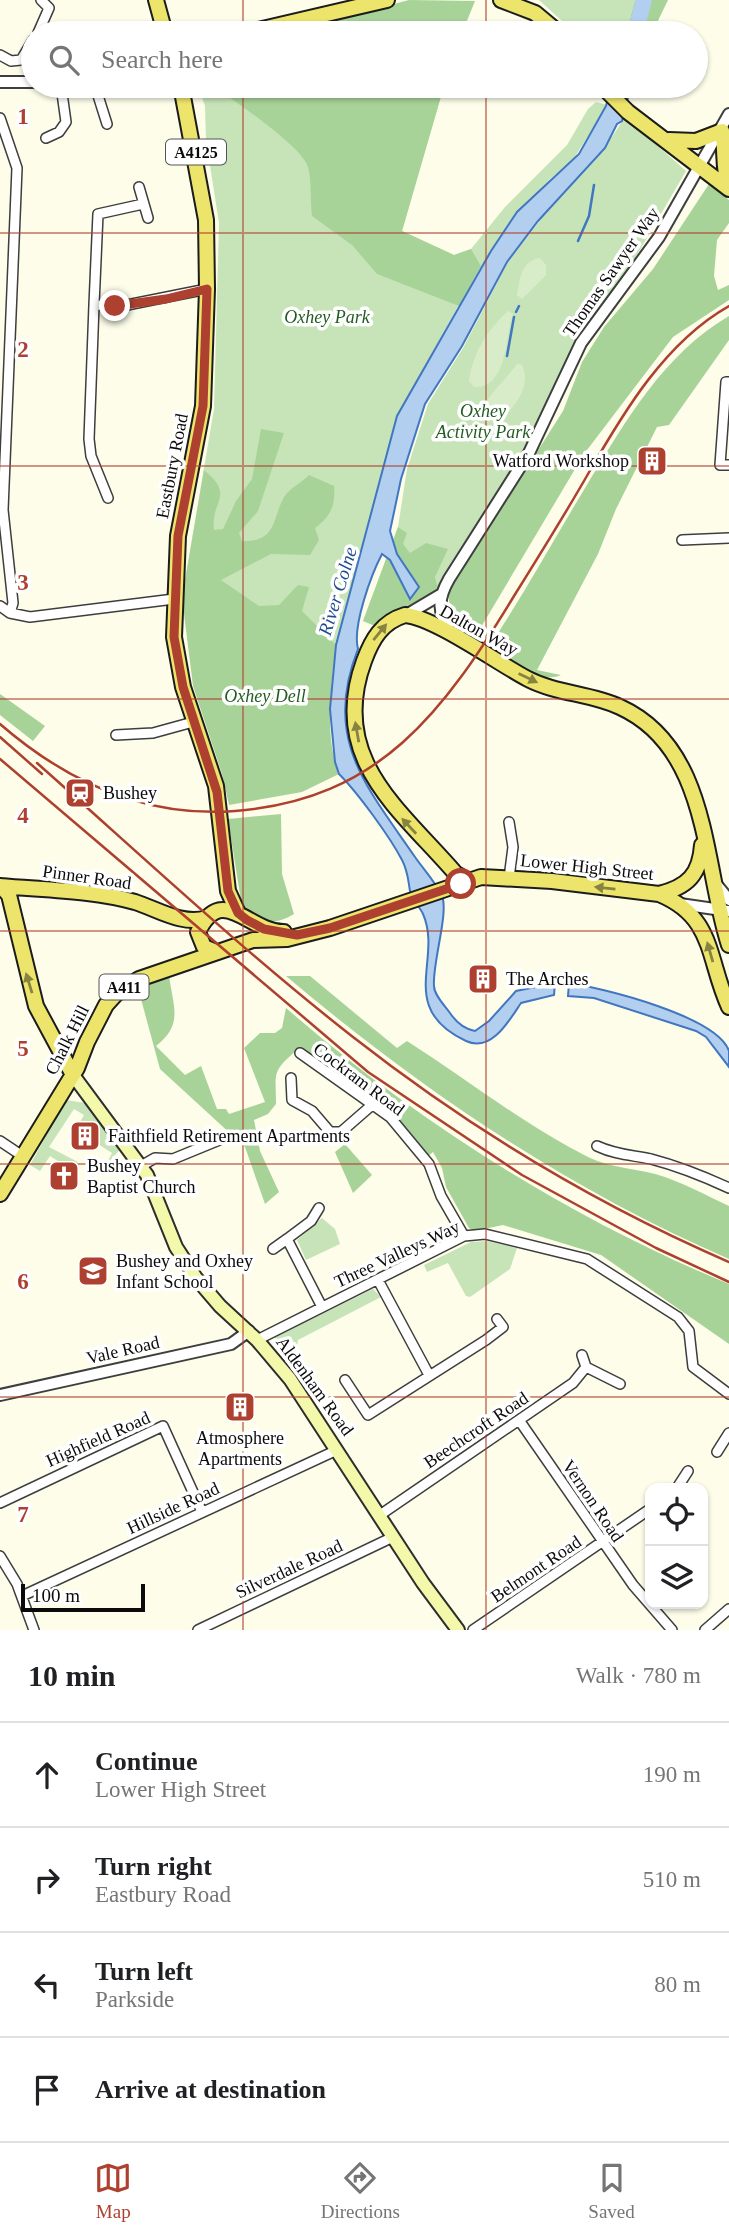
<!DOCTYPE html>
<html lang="en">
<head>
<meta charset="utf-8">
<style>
  body { margin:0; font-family:"Times New Roman",serif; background:#f6f6f6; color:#202124 }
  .controls { position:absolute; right:21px; bottom:21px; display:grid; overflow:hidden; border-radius:14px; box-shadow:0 2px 5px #0004 }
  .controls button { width:63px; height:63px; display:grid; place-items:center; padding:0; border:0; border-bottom:2px solid #e0e0e0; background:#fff; color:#202124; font:35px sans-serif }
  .scale { position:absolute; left:21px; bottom:18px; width:124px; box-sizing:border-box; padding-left:7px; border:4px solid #0b0b0b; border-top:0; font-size:19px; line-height:24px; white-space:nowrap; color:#0b0b0b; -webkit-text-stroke:5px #fff; paint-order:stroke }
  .stop { position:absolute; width:21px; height:21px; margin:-16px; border:5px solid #ae402f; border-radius:50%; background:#fff }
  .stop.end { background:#ae402f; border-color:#fff; box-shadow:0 2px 7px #0008 }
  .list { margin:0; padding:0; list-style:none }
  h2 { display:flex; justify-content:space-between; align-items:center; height:91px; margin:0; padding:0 28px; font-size:30px }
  h2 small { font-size:23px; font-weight:400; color:#757577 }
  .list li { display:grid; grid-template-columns:46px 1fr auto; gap:21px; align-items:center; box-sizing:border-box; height:105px; padding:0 28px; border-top:2px solid #e0e0e0 }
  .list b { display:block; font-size:26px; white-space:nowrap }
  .list p { margin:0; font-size:23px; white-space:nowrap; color:#757577 }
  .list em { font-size:23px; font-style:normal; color:#757577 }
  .icon { flex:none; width:38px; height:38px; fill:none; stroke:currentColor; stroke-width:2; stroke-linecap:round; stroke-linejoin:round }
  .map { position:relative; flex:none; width:729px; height:1630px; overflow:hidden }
  .search { position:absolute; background:#fff; box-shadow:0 2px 5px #0004; left:21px; right:21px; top:21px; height:77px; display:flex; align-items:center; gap:18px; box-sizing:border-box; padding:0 24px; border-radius:38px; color:#757577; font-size:26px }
  .sheet { height:511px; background:#fff }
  nav { display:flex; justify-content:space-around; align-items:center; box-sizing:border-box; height:98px; border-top:2px solid #e0e0e0; background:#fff; font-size:19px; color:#757577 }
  nav a { display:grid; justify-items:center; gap:4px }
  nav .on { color:#ae402f }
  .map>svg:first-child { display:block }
</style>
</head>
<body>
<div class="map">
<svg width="729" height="1630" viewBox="0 0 729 1630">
  <rect width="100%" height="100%" fill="#fdfdea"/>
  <path fill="#c7e4b8" d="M539,0H635L626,33H575Z
    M198,86H444L402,231L454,255L471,249L505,207L567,145L588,109L596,102L607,105L573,160L550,179L477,272L397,416L336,645L324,646L182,598L214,409L219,223L206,140L205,106Z
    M625,117L686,171L637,255L573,349L526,449L438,589L421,606L401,607L378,627L363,621L398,527L407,469L428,404L463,348L508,262L542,218L602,152Z
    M66,1100L85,1103L120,1149L103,1171L112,1153L90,1139L95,1131L80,1122L84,1115L74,1109L49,1147L78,1162L72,1170L50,1156L40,1171L30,1165Z
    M322,1218L335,1229L340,1244L306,1260L297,1240Z
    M487,1241L517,1248L510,1269L470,1297L466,1296L448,1263L427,1272L424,1265L471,1242Z
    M373,1289L381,1297L298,1340L295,1362L291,1365L274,1345L275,1337Z"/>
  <path fill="#a8d398" d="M409,0L475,1L462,33H286Z
    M635,0H668L652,33H638L640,15L632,33H626Z
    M213,86H444L402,231L454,255L471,249L481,266L459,306L377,274L352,245L312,216C310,201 312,181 308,167C302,146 233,100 213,86Z
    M709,184L729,200V223L717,240L714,276L718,290L729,285V300L673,337L584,454L477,634C462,620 446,612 449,591L563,411L582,362L604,327L653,269Z
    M729,316V340L669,425L657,427L616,509L598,554L537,670L561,675C539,685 507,658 491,644C525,592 556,536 588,483C626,420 664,354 729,316Z
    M261,429L284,433L258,511L239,533L242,541C277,542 272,519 284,497C289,489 302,482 309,475L334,486C336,506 330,517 315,528L319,540L310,555L271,554L221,580L259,606L279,605L298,585L309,587L302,611L336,645C331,686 324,735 339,774L302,792L229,805L222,774L193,686L182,598L204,470C236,496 210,501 214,530L223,529L236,501L252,479Z
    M398,527L407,533L403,544L410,553L426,543L448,549L435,577L438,589L421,606L401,607L378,627L363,621Z
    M0,694L45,726L33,741L0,715Z
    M281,814L282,874L294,914C275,926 259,923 242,907L228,819Z
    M169,975C173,1007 184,1024 156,1046L185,1075L201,1066L217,1109H226L229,1114L265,1102L244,1048L260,1033H275L282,1028L286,1008C417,1122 569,1218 729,1284V1344L601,1255L503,1225L474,1231L469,1228L446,1187L442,1168L433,1152L428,1156L407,1134L297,1050C271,1072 276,1073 276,1104L268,1114L254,1120L260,1151L279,1192L265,1204L245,1147L160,1069L138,988Z
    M286,976H310L397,1048L407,1041C467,1079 524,1125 588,1157C613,1169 639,1168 665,1177C687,1185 708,1196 729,1206V1259C567,1189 421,1090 286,976Z
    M345,1144L372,1175L353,1193L335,1152Z"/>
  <path fill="#d9ecc9" d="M540,258L546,265V275L522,299L517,295C520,279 521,261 540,258Z
    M508,311L513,314C505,335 508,389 474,387L469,381C473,352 488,330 508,311Z
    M517,364H521C533,382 516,406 502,418L488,417L483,408C485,399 509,376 517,364Z"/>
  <path fill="#b3cff0" stroke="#4177c1" stroke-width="2" d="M611,86H631L622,121L617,124L605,148L538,221L507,262L462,346L425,404L401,479L390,531L397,554L419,587L410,599L390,560L382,554C371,575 352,627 358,649C322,739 367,787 415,857C424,870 435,881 442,896C449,913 432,964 434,986C434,995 445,1006 450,1013C456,1022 464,1029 475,1031L489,1021L516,991L555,983L554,995L521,1003C509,1021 491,1053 466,1041C396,1008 443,959 423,914C420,907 411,899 410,891C408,880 408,871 402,860C390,837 358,793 339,774L335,762L330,709L336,645L397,416L491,251L517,212L579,154L606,106Z
    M569,983C602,988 717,1016 729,1051C729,1056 729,1063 729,1067L706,1037L696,1031L594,998L568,996Z"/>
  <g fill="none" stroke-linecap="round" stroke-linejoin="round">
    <path stroke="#4177c1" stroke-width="2.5" d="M578,241L589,216L594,185
      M516,312L519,306
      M507,356L514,317"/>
    <path stroke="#b3cff0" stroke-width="16" d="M635,33L644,0"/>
    <g stroke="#3e3e3e" stroke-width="12">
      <path id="minor" d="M38,33L49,8L41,0
        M0,55L11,61L21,60L33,40
        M95,86L107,124
        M0,118L17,168L3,510L13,603L10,613
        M46,138L59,132L66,122L61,86
        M139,187L148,218
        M143,204L98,214L94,305L122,306L207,289
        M94,305L89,439L91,456L108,498
        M729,382H726L720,465H729
        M682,540L729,538
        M0,606L10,613L30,617L174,599
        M116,735L153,733L193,722
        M509,822L513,847L509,878
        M300,1053L390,1117L429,1164L441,1196L464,1236
        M291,1078L292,1100L312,1111L330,1132H341L372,1105
        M0,1141L24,1157
        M597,1146C616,1155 632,1155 651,1159C678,1166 703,1176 729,1188
        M141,1166L155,1158L173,1159L229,1136
        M319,1208L311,1221L287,1239L322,1307
        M273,1249L287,1239
        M378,1280L429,1375
        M257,1340L464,1236L485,1234L587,1259L678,1317L689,1331L693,1367L729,1394
        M582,1355L586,1367L620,1384
        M345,1380L368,1415L486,1340L503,1327L497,1319
        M519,1420L633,1585L672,1630
        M717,1452L729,1433
        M677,1488L688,1471
        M0,1503L163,1426L202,1512
        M380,1515L573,1383L586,1367
        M0,1556L17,1584L34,1630
        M22,1596L337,1450
        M198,1630L393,1537
        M473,1630L650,1509
        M705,1630L729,1609"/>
    </g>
    <g stroke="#3e3e3e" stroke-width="14">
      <path id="tertiary" d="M0,82H33
        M408,614L440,595
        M450,632C438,612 437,600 449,579L529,453L581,343L659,237L729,114
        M717,885L729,900
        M680,904L729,911
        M0,1395L231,1344L249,1331"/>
    </g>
    <g stroke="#2d2d2d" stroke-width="16">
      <path id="secondary" d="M73,1075L147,1175L176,1247L196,1278L220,1306L257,1340L290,1379L423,1583L458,1630"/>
    </g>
    <g stroke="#1c1c1c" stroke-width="18">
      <path id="primary" d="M156,0L165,33
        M501,0L535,13L559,33
        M245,33L387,0
        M181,86L206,220L207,289L203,406L178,536L174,637L183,687L216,786L228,891L238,913
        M602,86L628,112L729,189
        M669,140L696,141L722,131C726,150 722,168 729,187
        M467,880L456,874C400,809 328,759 364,661C372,639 382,622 405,615C434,617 499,664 528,679C557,694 590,693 620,707C710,748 703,865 729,945
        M0,886C44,890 92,890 135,902C157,909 183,926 207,918
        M1,886L9,895L36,1006L73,1075
        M659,894C688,887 700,874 702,845
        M216,952L204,947L198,932C222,882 250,933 284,932
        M0,1194L77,1068L87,1042L106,1005L116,994L139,979L253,940L287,939L330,928L481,877L552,881L659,894C715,917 707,959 729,1007"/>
    </g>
    <use href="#minor" stroke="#fff" stroke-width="9"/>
    <use href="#tertiary" stroke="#fff" stroke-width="10"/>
    <use href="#secondary" stroke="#f3f8ab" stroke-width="12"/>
    <use href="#primary" stroke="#ede56b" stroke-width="14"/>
    <path stroke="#ae402f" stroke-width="2.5" d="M0,724C67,782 145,818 235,811C380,800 444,711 514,596C539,556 564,516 588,474C623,413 665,342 729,306
      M0,737L42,774
      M0,759L368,1072L522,1175L656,1248L729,1282
      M37,763C141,855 243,951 353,1037C468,1127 595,1204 729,1262"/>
  </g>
  <defs><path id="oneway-solid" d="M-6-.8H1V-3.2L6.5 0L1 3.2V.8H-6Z" transform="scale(1.75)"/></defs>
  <g fill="#878340">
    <use href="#oneway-solid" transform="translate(380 632) rotate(-51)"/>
    <use href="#oneway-solid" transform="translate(528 678) rotate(26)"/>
    <use href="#oneway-solid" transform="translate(357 732) rotate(-100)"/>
    <use href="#oneway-solid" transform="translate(409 826) rotate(-133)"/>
    <use href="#oneway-solid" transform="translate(605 888) rotate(-174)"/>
    <use href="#oneway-solid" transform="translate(710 952) rotate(-106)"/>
    <use href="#oneway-solid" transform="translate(29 983) rotate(-107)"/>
  </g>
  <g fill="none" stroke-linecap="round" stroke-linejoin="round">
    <path stroke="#ae402f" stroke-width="9" d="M115,306L166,299L207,289L203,406L178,536L174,637L183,687L217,792L228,891L238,913L247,920L264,929L297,935L330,928L461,884"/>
  </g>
  <path fill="none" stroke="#ae402f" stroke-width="2" stroke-opacity="0.55" d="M243,0V33M486,0V33M243,86V1630M486,86V1630M0,233H729M0,466H729M0,699H729M0,931H729M0,1164H729M0,1397H729"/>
  <defs>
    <g id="building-square" transform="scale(1.575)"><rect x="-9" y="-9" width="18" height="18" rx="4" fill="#ae402f" stroke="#fff"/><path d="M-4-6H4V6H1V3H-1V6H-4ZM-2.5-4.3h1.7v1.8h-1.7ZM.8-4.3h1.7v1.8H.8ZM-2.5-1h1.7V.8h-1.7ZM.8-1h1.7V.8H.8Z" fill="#fff"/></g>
    <g id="station-square" transform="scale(1.575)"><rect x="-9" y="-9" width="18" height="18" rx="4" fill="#ae402f" stroke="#fff"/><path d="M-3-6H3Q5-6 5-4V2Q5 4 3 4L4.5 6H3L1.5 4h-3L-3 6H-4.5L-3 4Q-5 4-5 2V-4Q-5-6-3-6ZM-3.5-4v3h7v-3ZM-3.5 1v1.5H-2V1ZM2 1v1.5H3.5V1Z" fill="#fff"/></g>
    <g id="church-square" transform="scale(1.575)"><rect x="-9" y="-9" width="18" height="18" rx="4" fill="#ae402f" stroke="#fff"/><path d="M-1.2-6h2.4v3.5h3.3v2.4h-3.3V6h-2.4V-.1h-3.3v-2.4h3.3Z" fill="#fff"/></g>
    <g id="school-square" transform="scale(1.575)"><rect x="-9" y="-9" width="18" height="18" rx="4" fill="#ae402f" stroke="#fff"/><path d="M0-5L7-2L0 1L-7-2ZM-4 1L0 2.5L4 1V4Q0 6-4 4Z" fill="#fff"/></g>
  </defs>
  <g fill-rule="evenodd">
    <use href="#building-square" x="652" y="461"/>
    <use href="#station-square" x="80" y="793"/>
    <use href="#building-square" x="483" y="979"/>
    <use href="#building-square" x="85" y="1136"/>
    <use href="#church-square" x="64" y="1176"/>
    <use href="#school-square" x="93" y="1271"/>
    <use href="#building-square" x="240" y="1407"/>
  </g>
  <g text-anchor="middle" stroke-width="7" stroke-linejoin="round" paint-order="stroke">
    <g fill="#fff" stroke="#545454" stroke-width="2">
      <rect x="166" y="139.5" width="60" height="25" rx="5"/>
      <rect x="99.5" y="974.5" width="49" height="25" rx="5"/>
    </g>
    <g font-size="16" font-weight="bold" fill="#0b0b0b">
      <text x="196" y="158">A4125</text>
      <text x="124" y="993">A411</text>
    </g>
    <g font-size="18" fill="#0b0b0b" stroke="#fff">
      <text transform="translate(611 272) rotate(-55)" y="6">Thomas Sawyer Way</text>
      <text transform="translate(172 466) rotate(-79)" y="6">Eastbury Road</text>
      <text transform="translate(479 630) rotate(29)" y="6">Dalton Way</text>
      <text transform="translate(587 867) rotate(6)" y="6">Lower High Street</text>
      <text transform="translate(87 877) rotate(8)" y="6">Pinner Road</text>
      <text transform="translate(67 1040) rotate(-63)" y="6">Chalk Hill</text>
      <text transform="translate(359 1079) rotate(37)" y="6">Cockram Road</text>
      <text transform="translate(397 1254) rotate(-25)" y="6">Three Valleys Way</text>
      <text transform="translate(123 1350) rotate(-13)" y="6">Vale Road</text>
      <text transform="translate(315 1386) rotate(54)" y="6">Aldenham Road</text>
      <text transform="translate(476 1430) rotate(-34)" y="6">Beechcroft Road</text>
      <text transform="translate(98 1439) rotate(-24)" y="6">Highfield Road</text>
      <text transform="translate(593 1501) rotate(56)" y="6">Vernon Road</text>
      <text transform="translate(173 1508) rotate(-25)" y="6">Hillside Road</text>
      <text transform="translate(289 1569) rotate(-25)" y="6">Silverdale Road</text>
      <text transform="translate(536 1569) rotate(-34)" y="6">Belmont Road</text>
    </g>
    <g font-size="18" font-style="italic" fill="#235c22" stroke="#fff">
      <text x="327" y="323">Oxhey Park</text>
      <text x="483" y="417">Oxhey<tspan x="483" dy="21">Activity Park</tspan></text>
      <text x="265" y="702">Oxhey Dell</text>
    </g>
    <g font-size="18" fill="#0b0b0b" stroke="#fff" text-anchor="start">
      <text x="629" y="467" text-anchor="end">Watford Workshop</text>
      <text x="103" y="799">Bushey</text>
      <text x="506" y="985">The Arches</text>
      <text x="108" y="1142">Faithfield Retirement Apartments</text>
      <text x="87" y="1172">Bushey<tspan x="87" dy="21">Baptist Church</tspan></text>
      <text x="116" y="1267">Bushey and Oxhey<tspan x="116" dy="21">Infant School</tspan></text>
      <text x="240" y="1444" text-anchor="middle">Atmosphere<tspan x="240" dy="21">Apartments</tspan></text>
    </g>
    <g font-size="19" font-style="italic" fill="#204b91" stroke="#fff">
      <text transform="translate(337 591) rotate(-73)" y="7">River Colne</text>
    </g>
  </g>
  <g font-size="23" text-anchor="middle" font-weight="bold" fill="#ae402f" stroke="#fff" stroke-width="7" stroke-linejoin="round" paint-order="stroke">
    <text x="23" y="124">1</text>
    <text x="23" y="357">2</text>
    <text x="23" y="590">3</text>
    <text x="23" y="823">4</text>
    <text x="23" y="1056">5</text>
    <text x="23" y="1289">6</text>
    <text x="23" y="1522">7</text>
  </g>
</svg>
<div class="controls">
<button><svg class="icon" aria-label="locate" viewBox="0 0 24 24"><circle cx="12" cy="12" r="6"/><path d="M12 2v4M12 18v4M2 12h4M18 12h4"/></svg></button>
<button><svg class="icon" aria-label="layers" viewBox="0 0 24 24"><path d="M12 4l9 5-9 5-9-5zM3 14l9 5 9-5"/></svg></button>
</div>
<div class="scale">100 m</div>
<div class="stop" style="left:461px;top:884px"></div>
<div class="stop end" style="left:115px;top:306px"></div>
<div class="search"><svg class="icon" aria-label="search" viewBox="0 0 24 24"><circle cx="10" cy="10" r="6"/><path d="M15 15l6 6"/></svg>Search here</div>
</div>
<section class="sheet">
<h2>10 min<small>Walk · 780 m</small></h2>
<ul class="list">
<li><svg class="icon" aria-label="ahead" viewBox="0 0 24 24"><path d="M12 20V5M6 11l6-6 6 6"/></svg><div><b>Continue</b><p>Lower High Street</p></div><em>190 m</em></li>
<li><svg class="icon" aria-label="right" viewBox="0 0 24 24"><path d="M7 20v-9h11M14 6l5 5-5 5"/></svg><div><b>Turn right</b><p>Eastbury Road</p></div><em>510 m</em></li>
<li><svg class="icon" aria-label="left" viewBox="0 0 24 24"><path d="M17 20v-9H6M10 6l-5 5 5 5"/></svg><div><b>Turn left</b><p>Parkside</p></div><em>80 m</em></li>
<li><svg class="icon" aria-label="arrive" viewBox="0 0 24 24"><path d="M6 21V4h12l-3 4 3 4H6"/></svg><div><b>Arrive at destination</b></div></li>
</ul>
</section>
<nav>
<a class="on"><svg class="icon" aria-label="map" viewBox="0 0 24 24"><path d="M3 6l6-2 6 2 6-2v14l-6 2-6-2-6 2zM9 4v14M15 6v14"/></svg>Map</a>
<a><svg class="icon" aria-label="directions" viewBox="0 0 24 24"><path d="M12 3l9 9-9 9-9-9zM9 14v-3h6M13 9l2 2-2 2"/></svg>Directions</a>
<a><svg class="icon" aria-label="saved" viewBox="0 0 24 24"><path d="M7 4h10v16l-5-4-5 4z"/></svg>Saved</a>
</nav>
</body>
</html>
